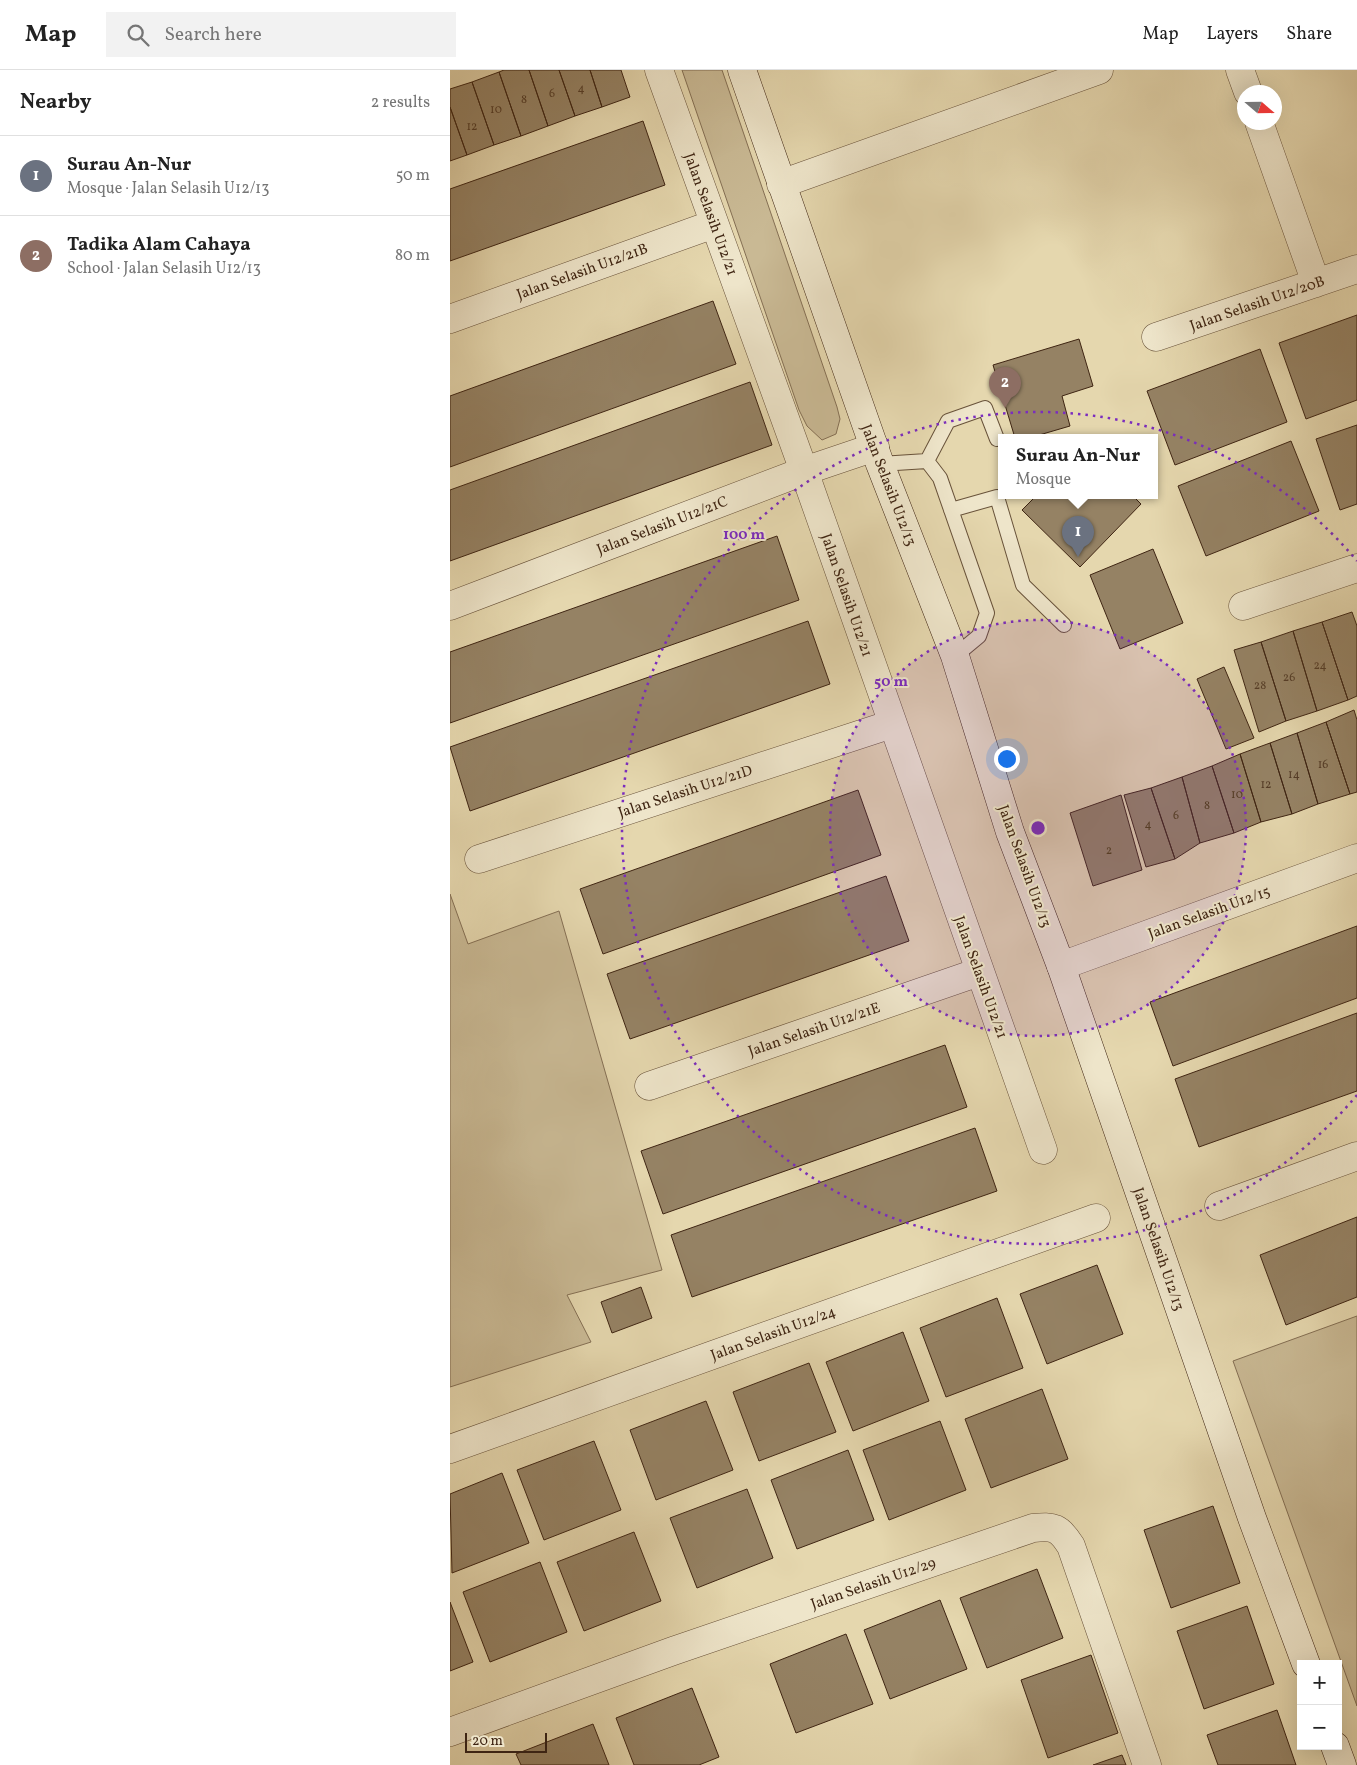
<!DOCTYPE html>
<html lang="en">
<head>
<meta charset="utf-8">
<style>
  body { margin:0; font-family:Vollkorn,serif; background:#f2f2f2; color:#222 }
  .controls { position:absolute; right:15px; bottom:15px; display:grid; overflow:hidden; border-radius:0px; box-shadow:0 5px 20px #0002 }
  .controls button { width:45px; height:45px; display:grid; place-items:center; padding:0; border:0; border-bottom:1px solid #e0e0e0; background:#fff; color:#222; font:25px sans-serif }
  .compass { position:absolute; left:787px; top:15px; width:45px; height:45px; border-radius:50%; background:#fff; box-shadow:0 5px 20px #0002; rotate:110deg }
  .scale { position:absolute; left:15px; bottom:12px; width:82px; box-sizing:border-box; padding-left:5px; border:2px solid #3f2513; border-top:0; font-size:14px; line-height:18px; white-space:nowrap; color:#3f2513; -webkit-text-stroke:4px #eee5ca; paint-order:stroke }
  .you { position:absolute; left:556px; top:688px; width:18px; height:18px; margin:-12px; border:4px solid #fff; border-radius:50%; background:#1a73e8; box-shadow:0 0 0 8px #1a73e833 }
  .badge { display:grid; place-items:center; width:32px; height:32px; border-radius:50%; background:#8f2418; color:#fff; font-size:16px; font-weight:700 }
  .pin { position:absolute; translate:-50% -41px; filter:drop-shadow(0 1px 2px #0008) }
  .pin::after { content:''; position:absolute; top:26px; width:18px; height:15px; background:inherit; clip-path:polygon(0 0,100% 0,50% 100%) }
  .popup { position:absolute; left:548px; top:364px; width:160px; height:65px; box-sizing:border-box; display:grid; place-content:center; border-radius:0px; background:#fff; filter:drop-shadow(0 1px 4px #0005); font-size:16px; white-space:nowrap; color:#767676 }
  .popup b { font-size:19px; color:#222 }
  .popup::after { content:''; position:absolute; left:50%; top:100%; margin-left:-10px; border:10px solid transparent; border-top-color:#fff }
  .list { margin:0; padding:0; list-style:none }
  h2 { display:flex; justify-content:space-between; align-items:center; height:65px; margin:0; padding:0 20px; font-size:21px }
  h2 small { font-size:16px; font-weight:400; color:#767676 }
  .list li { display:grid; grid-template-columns:32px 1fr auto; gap:15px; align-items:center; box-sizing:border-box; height:80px; padding:0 20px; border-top:1px solid #e0e0e0 }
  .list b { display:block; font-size:19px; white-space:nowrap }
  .list p { margin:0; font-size:16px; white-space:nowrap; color:#767676 }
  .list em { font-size:16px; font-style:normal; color:#767676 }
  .icon { flex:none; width:28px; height:28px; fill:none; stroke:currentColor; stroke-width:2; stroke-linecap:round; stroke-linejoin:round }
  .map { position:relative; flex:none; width:907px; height:1695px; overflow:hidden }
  header { display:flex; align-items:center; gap:30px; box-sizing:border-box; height:70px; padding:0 25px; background:#fff; border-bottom:1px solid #e0e0e0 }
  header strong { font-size:24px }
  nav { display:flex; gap:28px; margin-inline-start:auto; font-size:18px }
  .search { width:350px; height:45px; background:#f2f2f2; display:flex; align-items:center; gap:12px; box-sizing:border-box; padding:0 18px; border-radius:0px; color:#767676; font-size:19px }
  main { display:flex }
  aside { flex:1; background:#fff }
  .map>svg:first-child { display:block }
</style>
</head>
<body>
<header>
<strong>Map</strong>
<div class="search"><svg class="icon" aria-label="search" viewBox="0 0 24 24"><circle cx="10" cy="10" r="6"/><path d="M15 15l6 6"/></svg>Search here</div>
<nav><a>Map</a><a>Layers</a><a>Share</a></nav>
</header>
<main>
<aside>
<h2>Nearby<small>2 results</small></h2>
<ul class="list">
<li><span class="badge" style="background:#6b7280">1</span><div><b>Surau An-Nur</b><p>Mosque · Jalan Selasih U12/13</p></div><em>50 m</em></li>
<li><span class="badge" style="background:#8d6e63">2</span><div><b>Tadika Alam Cahaya</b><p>School · Jalan Selasih U12/13</p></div><em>80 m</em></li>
</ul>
</aside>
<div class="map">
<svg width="907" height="1695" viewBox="0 0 907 1695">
  <rect width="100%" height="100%" fill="#e5d7ae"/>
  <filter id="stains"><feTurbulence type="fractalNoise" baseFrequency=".004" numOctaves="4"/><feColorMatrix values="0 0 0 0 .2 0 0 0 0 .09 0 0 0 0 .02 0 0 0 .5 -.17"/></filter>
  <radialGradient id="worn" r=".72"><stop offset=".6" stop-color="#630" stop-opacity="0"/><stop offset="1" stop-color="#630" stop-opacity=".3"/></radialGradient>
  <path fill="#c9b994" stroke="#846f54" d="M232,0H272L387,337L390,349L386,364L372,370L357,356L349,340Z
    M0,824L18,874L109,841L212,1200L117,1225L141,1272L0,1317Z
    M907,1246V1636L783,1291Z"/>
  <path fill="#958264" stroke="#3f2513" d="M54,0H79L98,56L71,66L49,2Z
    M79,0H109L125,46L98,56Z
    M109,0H140L152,37L125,46Z
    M140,0H171L180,27L152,37Z
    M49,2L71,66L44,75L22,12Z
    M22,12L44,75L17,85L0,37V19Z
    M0,37L17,85L0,91Z
    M193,51L215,115L0,191V119Z
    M263,231L286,294L0,397V326Z
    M907,245V330L856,349L829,273Z
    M629,269L643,316L612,326L620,356L579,368H565L543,295Z
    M810,279L837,352L725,395L697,321Z
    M300,312L322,375L0,491V420Z
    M907,355V434L890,440L866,369Z
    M841,371L869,441L756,486L728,416Z
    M586,426H683L691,434L630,497L572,440Z
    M327,466L349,530L0,653V582Z
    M703,479L733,553L670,579L640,505Z
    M902,542L907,556V626L898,630L872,552Z
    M358,551L380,614L20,741L0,677Z
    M872,552L898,630L867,641L843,561Z
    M843,561L867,641L836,651L811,572Z
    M811,572L836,651L809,662L784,580Z
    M774,597L804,668L776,679L747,609Z
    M904,640L907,650V722L900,724L876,652Z
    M876,652L900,724L868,734L847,663Z
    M847,663L868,734L842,744L820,673Z
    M820,673L842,744L811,752L790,684Z
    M790,684L811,752L784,763L762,696Z
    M762,696L784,763L750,773L732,707Z
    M732,707L750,773L725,789L701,718Z
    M701,718L725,789L696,797L674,725Z
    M408,720L431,785L153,884L130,819Z
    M671,725L692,800L643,816L620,743Z
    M436,806L459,871L180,969L157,904Z
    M907,856V928L723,996L700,932Z
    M907,943V1021L749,1077L725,1009Z
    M495,975L517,1037L213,1144L191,1081Z
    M525,1058L547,1121L242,1227L221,1165Z
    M907,1147V1227L836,1255L810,1185Z
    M647,1195L673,1264L597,1294L570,1224Z
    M191,1217L202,1248L162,1263L151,1232Z
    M547,1228L573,1298L496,1327L470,1258Z
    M453,1262L479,1331L403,1361L376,1292Z
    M359,1293L386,1362L309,1391L283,1322Z
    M592,1319L618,1389L541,1418L515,1349Z
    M256,1331L283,1400L206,1430L180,1360Z
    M490,1351L516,1420L439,1450L413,1380Z
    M144,1371L171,1440L94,1470L67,1400Z
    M398,1380L424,1450L347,1479L321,1410Z
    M52,1403L79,1473L2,1503L0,1424Z
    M297,1419L323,1488L247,1518L220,1448Z
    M763,1436L790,1513L721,1538L694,1460Z
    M184,1462L211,1531L134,1561L107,1492Z
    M90,1492L117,1562L40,1592L13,1522Z
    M587,1499L613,1568L537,1598L510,1528Z
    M490,1530L517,1599L440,1629L414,1560Z
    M0,1532L23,1592L0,1601Z
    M797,1536L824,1614L754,1639L727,1561Z
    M396,1564L423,1634L346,1663L320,1594Z
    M641,1585L668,1663L598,1688L571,1610Z
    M242,1618L269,1687L249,1695H184L166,1648Z
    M827,1640L846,1695H768L757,1665Z
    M143,1654L159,1695H71L66,1684Z
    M672,1685L676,1695H643Z"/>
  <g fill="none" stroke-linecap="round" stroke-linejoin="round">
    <g stroke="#68523a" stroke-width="16">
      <path id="lane" d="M477,391L498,351L535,338L547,369
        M430,394L477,391L490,408L537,543L529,566L505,586
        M501,440L547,427L573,515L614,555"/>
    </g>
    <g stroke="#68523a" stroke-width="29">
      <path id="street" d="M209,0L354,401L593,1080
        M790,0L798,22
        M809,52L866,213
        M331,114L649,0
        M0,249L264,154
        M706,267L907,199
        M0,536L354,401L425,377
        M793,536L907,498
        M29,789L442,654
        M611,896L907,788
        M199,1016L529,902
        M769,1136L907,1086
        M0,1379L646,1148
        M0,1662L223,1581L583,1458C604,1456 609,1457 621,1476L697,1695"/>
    </g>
    <g stroke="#3f2513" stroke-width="29">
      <path id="secondary" d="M292,0L430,394L505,586L560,762L611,896L802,1448L856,1594
        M885,1676L892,1695"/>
    </g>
    <use href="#lane" stroke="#eee5ca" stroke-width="14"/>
    <use href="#street" stroke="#eee5ca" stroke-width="28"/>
    <use href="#secondary" stroke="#eee5ca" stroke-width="28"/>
  </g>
  <circle cx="588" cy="758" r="208" fill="#7b2cbf" fill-opacity=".12"/>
  <g fill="none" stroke="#7b2cbf" stroke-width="2.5" stroke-dasharray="2.5 5">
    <circle cx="588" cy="758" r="208"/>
    <path d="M907 1025A416 416 0 1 1 907 491"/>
  </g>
  <g text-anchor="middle" stroke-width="4" stroke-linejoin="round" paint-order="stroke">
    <g font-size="12" fill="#543c27">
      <text x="131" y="22">4</text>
      <text x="102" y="27">6</text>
      <text x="74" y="33">8</text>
      <text x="46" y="43">10</text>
      <text x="22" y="60">12</text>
      <text x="870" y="599">24</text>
      <text x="839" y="611">26</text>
      <text x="810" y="619">28</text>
      <text x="873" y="698">16</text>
      <text x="844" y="708">14</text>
      <text x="816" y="718">12</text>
      <text x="787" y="728">10</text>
      <text x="757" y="739">8</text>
      <text x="726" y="749">6</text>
      <text x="698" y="758">4</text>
      <text x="659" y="784">2</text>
    </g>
    <g font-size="15" fill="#3f2513" stroke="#eee5ca">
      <text transform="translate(261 144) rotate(70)" y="5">Jalan Selasih U12/21</text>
      <text transform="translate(132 201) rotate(-20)" y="5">Jalan Selasih U12/21B</text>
      <text transform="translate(807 233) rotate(-19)" y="5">Jalan Selasih U12/20B</text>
      <text transform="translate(439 415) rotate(69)" y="5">Jalan Selasih U12/13</text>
      <text transform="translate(212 455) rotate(-21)" y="5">Jalan Selasih U12/21C</text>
      <text transform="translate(397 525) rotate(71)" y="5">Jalan Selasih U12/21</text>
      <text transform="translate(235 721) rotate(-18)" y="5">Jalan Selasih U12/21D</text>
      <text transform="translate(575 796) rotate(70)" y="5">Jalan Selasih U12/13</text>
      <text transform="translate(759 842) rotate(-20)" y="5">Jalan Selasih U12/15</text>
      <text transform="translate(531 907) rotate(70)" y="5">Jalan Selasih U12/21</text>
      <text transform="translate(364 959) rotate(-19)" y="5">Jalan Selasih U12/21E</text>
      <text transform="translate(709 1179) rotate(71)" y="5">Jalan Selasih U12/13</text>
      <text transform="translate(323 1263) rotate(-20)" y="5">Jalan Selasih U12/24</text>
      <text transform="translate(423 1513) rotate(-19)" y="5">Jalan Selasih U12/29</text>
    </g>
  </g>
  <circle cx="588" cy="758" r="8" fill="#7b2cbf" stroke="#eee5ca" stroke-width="2.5"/>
  <g font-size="15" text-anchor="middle" font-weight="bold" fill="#7b2cbf" stroke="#eee5ca" stroke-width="4" stroke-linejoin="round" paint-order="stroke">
    <text x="294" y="469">100 m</text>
    <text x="441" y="616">50 m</text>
  </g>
  <rect width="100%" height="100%" filter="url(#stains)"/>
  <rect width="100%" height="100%" fill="url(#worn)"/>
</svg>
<div class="controls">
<button>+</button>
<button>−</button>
</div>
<svg class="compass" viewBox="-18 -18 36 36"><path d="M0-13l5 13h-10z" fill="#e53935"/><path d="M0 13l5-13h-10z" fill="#767676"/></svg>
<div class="scale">20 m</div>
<div class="you"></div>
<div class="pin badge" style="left:628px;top:487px;background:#6b7280">1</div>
<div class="popup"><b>Surau An-Nur</b>Mosque</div>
<div class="pin badge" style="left:555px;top:338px;background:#8d6e63">2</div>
</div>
</main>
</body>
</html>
